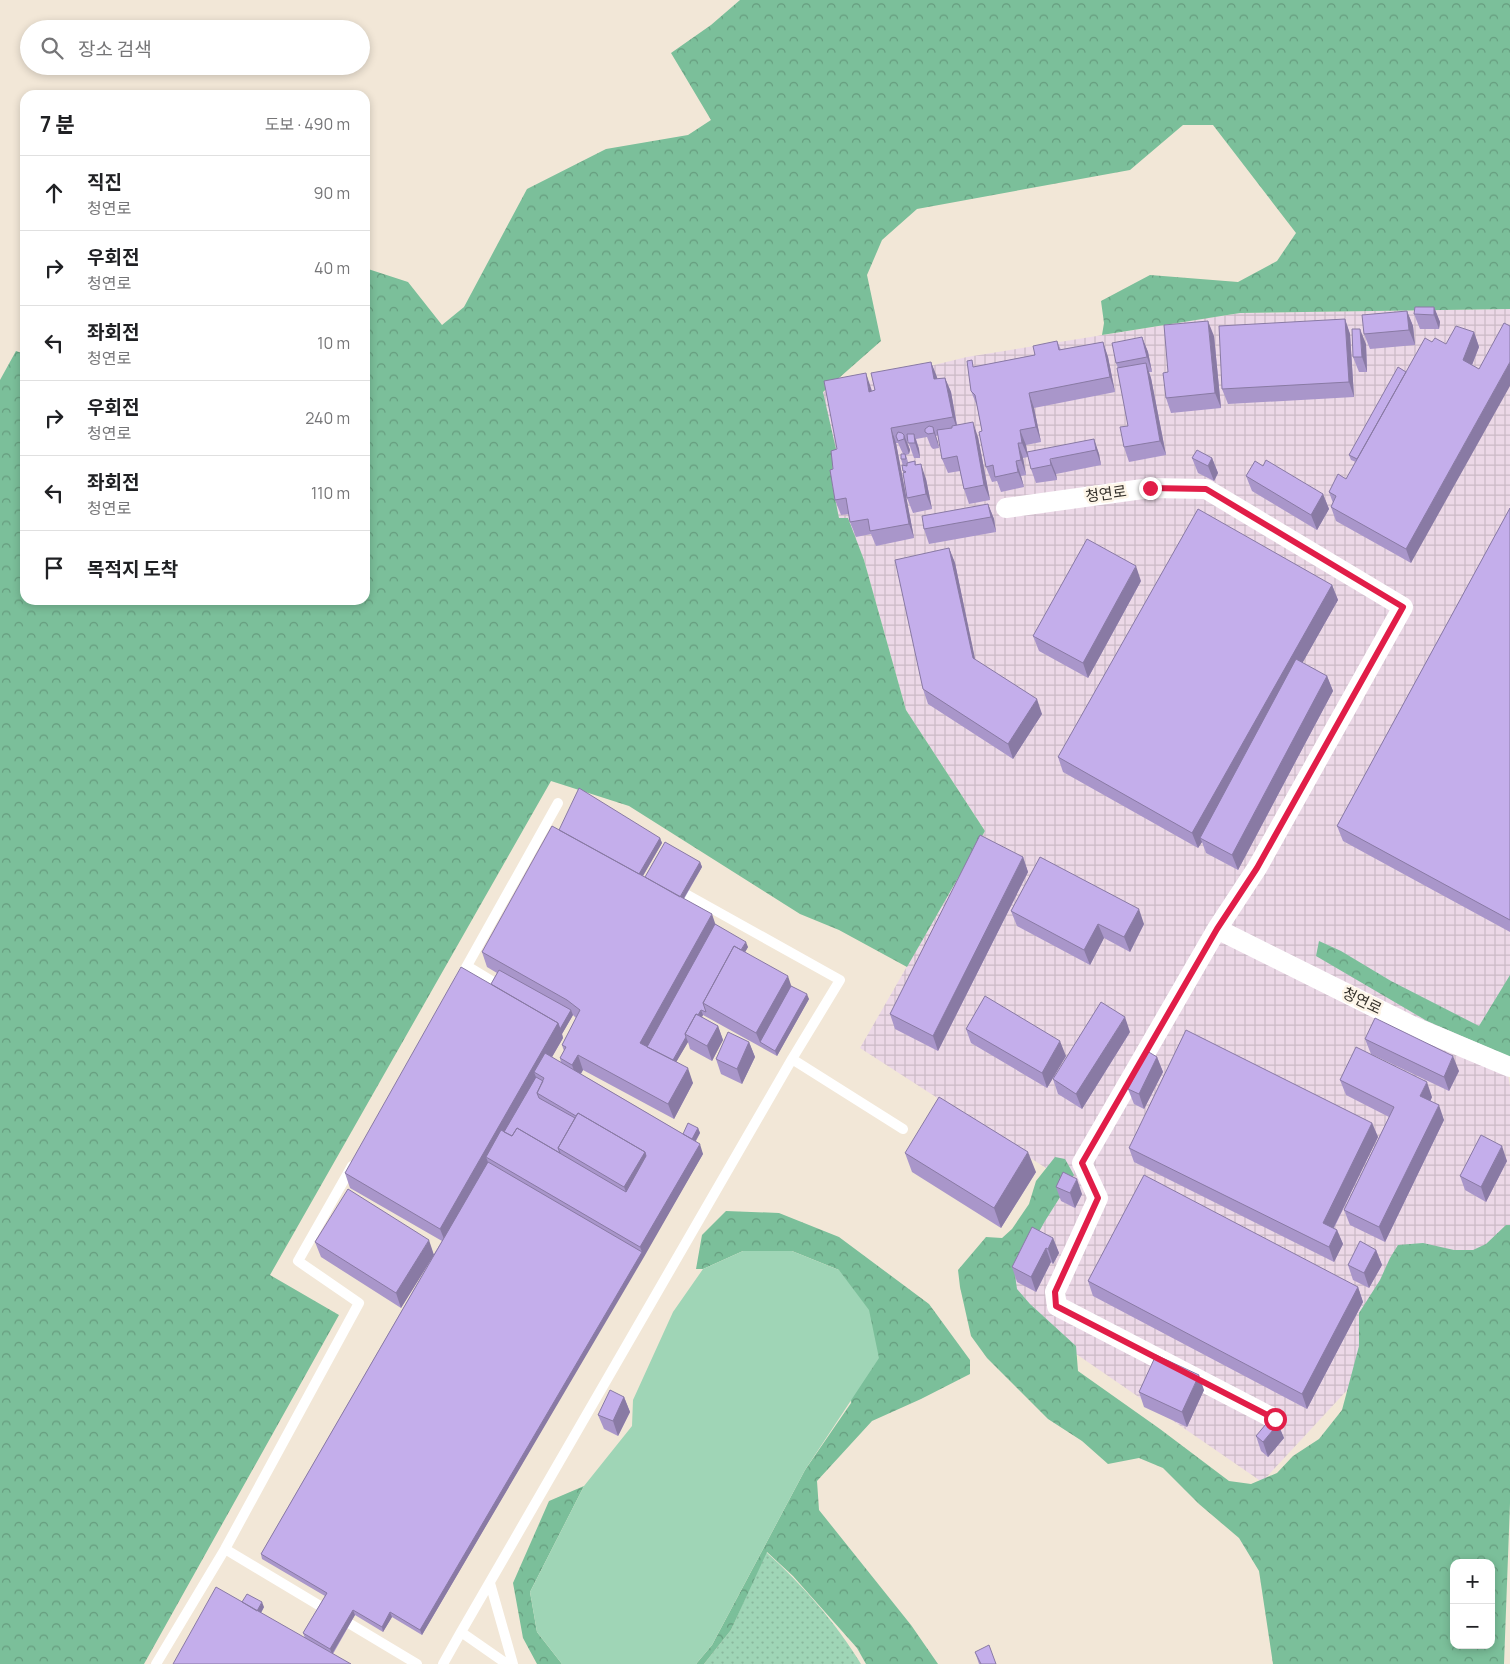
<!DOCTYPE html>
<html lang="ko">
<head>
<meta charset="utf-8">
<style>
  body { margin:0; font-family:Manrope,"Noto Sans KR",sans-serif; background:#f2f2f2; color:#202124 }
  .controls { position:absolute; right:15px; bottom:15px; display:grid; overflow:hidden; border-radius:10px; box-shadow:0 2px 8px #0003 }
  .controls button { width:45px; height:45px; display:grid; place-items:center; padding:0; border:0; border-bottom:1px solid #e0e0e0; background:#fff; color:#202124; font:25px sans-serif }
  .stop { position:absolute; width:15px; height:15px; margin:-11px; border:4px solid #e11d48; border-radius:50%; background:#fff }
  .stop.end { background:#e11d48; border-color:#fff; box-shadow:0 1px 5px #0008 }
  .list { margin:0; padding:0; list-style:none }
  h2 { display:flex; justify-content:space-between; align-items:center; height:65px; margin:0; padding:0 20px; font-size:21px }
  h2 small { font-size:16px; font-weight:400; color:#757577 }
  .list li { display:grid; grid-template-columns:32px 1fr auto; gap:15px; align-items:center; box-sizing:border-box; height:75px; padding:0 20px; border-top:1px solid #e0e0e0 }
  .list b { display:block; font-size:19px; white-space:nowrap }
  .list p { margin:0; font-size:16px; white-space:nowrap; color:#757577 }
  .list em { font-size:16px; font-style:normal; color:#757577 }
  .icon { flex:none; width:28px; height:28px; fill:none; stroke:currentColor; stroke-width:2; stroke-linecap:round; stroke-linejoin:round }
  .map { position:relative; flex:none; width:1510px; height:1664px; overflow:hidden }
  .search { position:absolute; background:#fff; box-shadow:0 2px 8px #0003; left:20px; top:20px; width:350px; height:55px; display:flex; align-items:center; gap:12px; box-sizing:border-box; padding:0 18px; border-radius:28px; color:#757577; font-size:19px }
  .panel { position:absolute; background:#fff; box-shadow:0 2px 8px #0003; left:20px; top:90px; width:350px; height:515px; border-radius:15px }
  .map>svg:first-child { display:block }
</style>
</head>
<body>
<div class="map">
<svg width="1510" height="1664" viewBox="0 0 1510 1664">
  <defs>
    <pattern id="industrial-grid" width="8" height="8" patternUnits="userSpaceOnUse" patternTransform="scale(1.25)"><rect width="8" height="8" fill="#ecd8e7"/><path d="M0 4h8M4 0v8" fill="none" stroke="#cbbac6"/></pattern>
    <pattern id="grass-dots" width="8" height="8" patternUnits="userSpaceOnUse" patternTransform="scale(1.25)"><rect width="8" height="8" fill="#9fd5b6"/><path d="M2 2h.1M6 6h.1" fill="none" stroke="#8ab79d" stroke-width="1.8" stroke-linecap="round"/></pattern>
    <pattern id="forest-crowns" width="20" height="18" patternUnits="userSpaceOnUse" patternTransform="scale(1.25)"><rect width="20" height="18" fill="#7bbf9a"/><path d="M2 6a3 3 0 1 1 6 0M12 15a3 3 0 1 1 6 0" fill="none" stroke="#669c7e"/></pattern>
  </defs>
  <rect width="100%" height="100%" fill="#f2e7d7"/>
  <path fill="url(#industrial-grid)" d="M1510,309V1010L1499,1023L1510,1086V1245L1402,1331L1262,1482L992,1296L1063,1179L860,1048L985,831L906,710L864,560L856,540L839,519L832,483L833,478L823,392L967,357L1240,313Z"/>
  <path fill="url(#grass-dots)" d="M766,1552C801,1583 837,1624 861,1664H704L731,1630Z"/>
  <path fill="url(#forest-crowns)" fill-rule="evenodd" d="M740,0H1510V309L1240,313L1102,335L1104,323L1101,301L1150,275L1238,282L1277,261L1296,233L1213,125H1183L1130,170L917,209L882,240L867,275L881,341L823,392L838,458L833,460L832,483L839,518H848L864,560L906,710L985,831L907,967L839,930L800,914L629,806L551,781L270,1275L339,1315L144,1664H0V380L16,351L25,354V600H365V268L408,282L442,325L464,307L527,189L606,149L688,135L711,120L671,53L711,25Z
    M1319,941L1341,951L1391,981L1479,1026L1510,975V1057L1427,1021L1316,956Z
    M1055,1157L1065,1159L1074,1175L1045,1221L1015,1275L1017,1289L1030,1304L1076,1346L1078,1371L1160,1429L1229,1481L1251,1484L1277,1473L1293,1456L1319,1439L1342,1410L1359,1346V1313L1380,1280L1390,1258L1398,1245L1423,1243L1454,1250H1473L1486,1244L1506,1225H1510V1503L1504,1664H1273L1259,1571L1239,1538L1199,1504L1163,1468L1139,1458L1108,1464L1082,1441L1048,1419L987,1358L971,1336L960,1287L958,1270L986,1237L1002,1238L1012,1229L1029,1204L1036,1181ZM1454,1563H1491V1645H1454Z
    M726,1211L779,1213L839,1237L929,1304L970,1360V1374L921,1399L872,1421L817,1481L819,1510L911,1625L938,1664H866L857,1648L793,1576L767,1552L731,1630L704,1664H696L712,1645L805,1470L851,1403L839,1270L792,1251H743L703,1269H696L702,1235Z
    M584,1486L530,1592L537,1632L562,1664H537L523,1638L513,1583L549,1501Z"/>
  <path fill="#9fd5b6" d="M743,1251H792L839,1270L869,1310L879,1358L805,1470L712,1645L696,1664H562L537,1632L530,1592L584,1486L632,1426L633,1400L673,1312L703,1269Z"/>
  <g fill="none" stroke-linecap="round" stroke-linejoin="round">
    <path stroke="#fff" stroke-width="10" d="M467,966L505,989
      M459,980L558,803
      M792,1059L903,1129
      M225,1549L417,1664
      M490,1583L513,1664
      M156,1664L225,1549L359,1303L298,1261L352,1166
      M443,1664L461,1632
      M507,1664L461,1632L792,1059L840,980L684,893"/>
    <path stroke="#fff" stroke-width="20" d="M1006,508L1150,488L1206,489L1403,607L1257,868L1217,929L1412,1026L1510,1067
      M1217,929L1082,1163L1098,1198L1055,1292L1057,1306L1275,1419"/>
  </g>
  <path fill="#a996ca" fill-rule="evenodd" d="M1434,307L1440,322L1439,329H1420L1414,314Z
    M1407,311L1413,326L1415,345L1370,349L1364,334Z
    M1345,319L1350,334L1354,397L1228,404L1222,389Z
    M1474,332L1479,347L1472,365L1411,563L1336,521L1331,507L1333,503L1329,492L1346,479L1356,462L1351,460L1349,455L1406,372L1432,342L1446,344Z
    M1214,336L1221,408L1171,413L1166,398L1168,372Z
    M1142,337L1148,352L1152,372H1149L1151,378L1166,455L1129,462L1124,447L1128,426L1118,368L1116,363Z
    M1057,341L1061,350L1103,342L1108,357L1115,392L1034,408L1041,442L1026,445L1028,457L1023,458L1026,475L1021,476L1024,487L1001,492L997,481L992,482L986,467L982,431L977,406L971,391L974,367L1035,355Z
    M1366,344L1367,372H1359L1353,357Z
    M931,362L937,379L945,378L951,392L957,425L978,437L990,500L969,504L964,489L960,471L948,473L942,459L938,435L936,436L939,448L933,449L931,447L927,437L916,439L919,449L920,458H914L908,441H907L910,450L909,454L906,455L908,462L915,461L916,465L926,479L932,509L913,513L907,498L902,465L903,466L901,459L903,454L898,443H896L914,538L876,546L871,534L856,537L850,522L849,514L841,515L835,500L833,469L837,449L871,388L872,391L875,390Z
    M1094,439L1099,454L1101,465L1056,474L1057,480L1036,483L1031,469Z
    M1192,458H1212L1218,473L1214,481L1198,473Z
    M1246,476L1323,494L1329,509L1317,530L1252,491Z
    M988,504L994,519L996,532L929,544L924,529Z
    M1510,508V932L1343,841L1337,826Z
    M949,548L955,563L975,660L1042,714L1013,759L928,704L923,689Z
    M1141,581L1088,678L1039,651L1033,636Z
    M1332,585L1338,600L1302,663L1327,676L1333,691L1238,870L1206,853L1202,842L1198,848L1063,772L1058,757Z
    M559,830L660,838L662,843L643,876L645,877L700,862L702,867L684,899L715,924L748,947L745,952L809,999L777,1056L703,1015L702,1017L718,1026L723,1040L712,1061L690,1049L688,1042L676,1062L693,1083L674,1119L583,1070L581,1074L683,1134L698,1128L700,1133L696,1141L703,1154L422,1635L392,1617L383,1632L355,1615L333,1654L242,1602L264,1607L261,1613L305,1638L303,1633L325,1596L262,1559L261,1554L434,1255L401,1308L321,1257L315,1242L434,1254L442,1241L350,1188L345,1173L491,984L497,973L487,967L482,952ZM573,1015L576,1018L562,1045L564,1051L560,1058L561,1063L552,1057L563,1038L562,1034Z
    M1023,857L1028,872L938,1051L895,1029L890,1014Z
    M1011,911L1144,924L1130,952L1104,938L1090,965L1017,926Z
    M966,1029L1066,1056L1047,1088L971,1043Z
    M1130,1032L1082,1109L1058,1094L1053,1079Z
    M1365,1039L1459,1071L1449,1091L1371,1054Z
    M749,1042L755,1057L742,1084L721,1074L716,1059Z
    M1157,1057L1163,1072L1144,1109L1134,1104L1128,1089Z
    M1340,1080L1432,1097L1430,1101L1444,1120L1385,1242L1350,1225L1344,1210L1389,1117L1346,1095Z
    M1372,1123L1378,1137L1334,1228L1337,1230L1343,1244L1334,1262L1134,1162L1129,1148Z
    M905,1153L1036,1172L1001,1228L912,1172Z
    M1507,1161L1486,1202L1465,1190L1460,1176Z
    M1056,1187L1082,1194L1075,1208L1061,1201Z
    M1053,1238L1059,1253L1053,1264L1051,1262L1036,1292L1017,1282L1012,1267Z
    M1376,1250L1382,1265L1369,1288L1353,1280L1348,1265Z
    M1088,1281L1358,1287L1363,1302L1307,1409L1093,1296Z
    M1204,1390L1187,1427L1144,1407L1139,1392Z
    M624,1397L630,1412L618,1436L604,1429L598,1415Z
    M1278,1424L1284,1438L1268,1457L1261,1451L1256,1436Z
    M975,1652L996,1664H979Z"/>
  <path fill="#897aa4" d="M1434,307L1440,322L1439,329L1434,315Z
    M1407,311L1413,326L1415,345L1409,330Z
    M1345,319L1350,334L1354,397L1349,382Z
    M1208,321L1214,336L1221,408L1215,393Z
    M1360,329L1366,344L1367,372L1362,357Z
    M1474,332L1479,347L1468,375L1463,360Z
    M1142,337L1148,352L1152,372L1147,357Z
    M1103,342L1108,357L1115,392L1110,377Z
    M931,362L937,377L940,394L934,379Z
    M1510,362V386L1411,563L1406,549Z
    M1146,363L1151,378L1166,455L1160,441Z
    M866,373L871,388L874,406L869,392Z
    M945,378L951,392L958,432L953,417Z
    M1029,393L1034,408L1041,442L1036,427Z
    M973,422L978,437L990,500L984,485Z
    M933,427L938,442L939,448L934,433Z
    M891,428L896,443L914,538L909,524Z
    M1020,430L1026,445L1028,457L1022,443Z
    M914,434L919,449L920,458L915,443Z
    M904,435L910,450L909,454L904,439Z
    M1094,439L1099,454L1101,465L1096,450Z
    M1018,443L1023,458L1026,475L1021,460Z
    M1212,458L1218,473L1214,481L1208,466Z
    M1050,459L1056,474L1057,480L1051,465Z
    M1016,461L1021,476L1024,487L1018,472Z
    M921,464L926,479L932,509L926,494Z
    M1323,494L1329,509L1317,530L1311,515Z
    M988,504L994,519L996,532L991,517Z
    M949,548L955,563L978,673L973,658Z
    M1136,566L1141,581L1088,678L1083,663Z
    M1332,585L1338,600L1203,839L1200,838L1202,842L1198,848L1192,833Z
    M1327,676L1333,691L1238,870L1232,855Z
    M1037,699L1042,714L1013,759L1008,744Z
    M660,838L662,843L637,886L635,881Z
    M1023,857L1028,872L938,1051L933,1036Z
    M700,862L702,867L678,908L677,903Z
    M1139,909L1144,924L1130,952L1124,937Z
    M712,914L717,929L647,1055L640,1043Z
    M1098,924L1104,938L1090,965L1084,950Z
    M746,942L748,947L713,1008L710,1006Z
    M788,976L793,991L760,1042L756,1033Z
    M807,994L809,999L777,1056L775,1051Z
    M571,1010L573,1015L562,1034L563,1038L541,1076L534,1072L538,1082L507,1137L486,1157L490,1167L446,1244L440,1229L558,1023Z
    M701,1010L703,1015L690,1037L687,1035Z
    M1125,1017L1130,1032L1082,1109L1076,1094Z
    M718,1026L723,1040L712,1061L707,1046Z
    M686,1037L688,1042L671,1071L670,1066Z
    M1060,1041L1066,1056L1047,1088L1042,1073Z
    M749,1042L755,1057L742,1084L737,1069Z
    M578,1055L583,1070L577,1080L572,1065Z
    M1453,1056L1459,1071L1449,1091L1444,1077Z
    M1157,1057L1163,1072L1144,1109L1139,1094Z
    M688,1068L693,1083L674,1119L668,1104Z
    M1427,1082L1432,1097L1426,1111L1420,1096Z
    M1439,1105L1444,1120L1385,1242L1379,1227Z
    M1372,1123L1378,1137L1329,1237L1323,1223Z
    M698,1128L700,1133L692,1147L690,1142Z
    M700,1144L703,1154L644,1257L640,1247Z
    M1502,1146L1507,1161L1486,1202L1481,1187Z
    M645,1152L650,1166L630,1202L624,1187Z
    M1028,1152L1036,1172L1001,1228L994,1208Z
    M1077,1179L1082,1194L1075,1208L1070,1193Z
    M1337,1230L1343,1244L1334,1262L1329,1247Z
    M1053,1238L1059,1253L1053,1264L1048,1249Z
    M429,1240L434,1255L401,1308L396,1293Z
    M1046,1248L1051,1262L1036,1292L1031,1277Z
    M1376,1250L1382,1265L1369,1288L1364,1273Z
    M642,1252L644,1257L422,1635L420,1630Z
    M1358,1287L1363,1302L1307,1409L1302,1394Z
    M1199,1375L1204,1390L1187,1427L1182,1412Z
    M624,1397L630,1412L618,1436L613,1421Z
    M1278,1424L1284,1438L1268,1457L1263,1442Z
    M262,1602L264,1607L256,1622L254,1617Z
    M353,1610L355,1615L332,1654L330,1649Z
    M390,1612L392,1617L383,1632L382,1627Z"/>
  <path fill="#c4aeeb" stroke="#897aa4" d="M1415,307H1434V315L1414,314Z
    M1407,311L1409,330L1364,334L1362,315Z
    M1345,319L1349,382L1222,389L1219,326Z
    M1208,321L1215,393L1166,398L1163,373L1168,372L1164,325Z
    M1504,323L1510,326V362L1406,549L1331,507L1336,496L1329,492L1338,474L1346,479L1425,338L1432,342L1435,338L1446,344L1456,326L1474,332L1463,360L1479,369Z
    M1352,329H1360L1362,357H1353Z
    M1142,337L1147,357L1116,363L1112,343Z
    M1057,341L1059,350L1103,342L1110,377L1029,393L1036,427L1020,430L1022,443H1018L1021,460L1016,461L1018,472L995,477L993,465L986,467L979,432L982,431L975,395L971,391L967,361L972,360L973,367L1035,355L1033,346Z
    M931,362L934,379L945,378L953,417L891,428L909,524L870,531L868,519L850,522L846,498L835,500L830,470L833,469L831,451L837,449L824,381L866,373L869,392L875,390L871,373Z
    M1146,363L1160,441L1124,447L1120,427L1128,426L1117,368Z
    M1398,367L1406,372L1357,459L1349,455Z
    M973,422L984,485L964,489L957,456L942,459L937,430L952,428V426Z
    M929,426L933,427L934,433L928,434L925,432V429Z
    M898,432L902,433L904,435V439L898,441L896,436Z
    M907,434H914L915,443H908Z
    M1094,439L1096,450L1050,459L1051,465L1031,469L1027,452Z
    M1197,450L1212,458L1208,466L1192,458Z
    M901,454H905L906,459H901Z
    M1266,460L1323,494L1311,515L1246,476L1255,461L1263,466Z
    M915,461V465L921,464L926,494L907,498L903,473L906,472L905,471H903L902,465L907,466V463Z
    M988,504L991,517L924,529L922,516Z
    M1510,508V920L1337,826Z
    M1198,509L1332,585L1192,833L1058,757Z
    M1087,539L1136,566L1083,663L1033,636Z
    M949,548L973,658L1037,699L1008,744L923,689L895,560Z
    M1296,659L1327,676L1232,855L1200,838Z
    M579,788L660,838L639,874L559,830Z
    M552,826L712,914L640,1043L688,1068L668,1104L578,1055L572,1065L560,1058L566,1047L562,1045L580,1010L567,1000L482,952Z
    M980,835L1023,857L933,1036L890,1014Z
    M665,842L700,862L680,897L645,877Z
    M1040,857L1139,909L1124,937L1098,924L1084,950L1011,911Z
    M715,924L746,942L741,950L734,946L703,1003L706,1012L701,1010L698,1015L696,1014L685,1034L686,1037L673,1060L647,1047Z
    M734,946L788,976L756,1033L703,1003Z
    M461,967L558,1023L440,1229L345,1173Z
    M499,970L571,1010L560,1029L558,1023L491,984Z
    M791,986L807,994L775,1051L760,1042Z
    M985,996L1060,1041L1042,1073L966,1029Z
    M1101,1002L1125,1017L1076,1094L1053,1079Z
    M696,1014L718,1026L707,1046L685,1034Z
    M1375,1018L1453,1056L1444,1077L1365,1039Z
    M1186,1030L1372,1123L1323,1223L1337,1230L1329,1247L1129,1148Z
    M728,1032L749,1042L737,1069L716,1059Z
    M1356,1047L1427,1082L1420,1096L1439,1105L1379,1227L1344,1210L1394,1107L1340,1080Z
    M1147,1051L1157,1057L1139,1094L1128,1089Z
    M545,1053L700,1144L640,1247L486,1157L501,1130L512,1136L517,1128L626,1192L646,1156L645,1152L578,1113L576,1116L537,1093L544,1078L534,1072Z
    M536,1077L543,1081L537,1093L539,1098L575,1118L558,1148L560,1153L517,1128L512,1136L504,1132Z
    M939,1097L1028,1152L994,1208L905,1153Z
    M578,1113L645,1152L624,1187L558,1148Z
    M688,1123L698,1128L692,1139L683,1134Z
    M1481,1135L1502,1146L1481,1187L1460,1176Z
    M488,1162L642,1252L420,1630L390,1612L382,1627L353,1610L330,1649L303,1633L327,1593L261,1554Z
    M1063,1172L1077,1179L1070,1193L1056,1187Z
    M1144,1175L1358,1287L1302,1394L1088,1281Z
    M348,1189L429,1240L396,1293L315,1242Z
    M1032,1227L1053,1238L1048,1249L1046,1248L1031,1277L1012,1267Z
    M1360,1241L1376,1250L1364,1273L1348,1265Z
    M1156,1355L1199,1375L1182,1412L1139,1392Z
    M610,1390L624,1397L613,1421L598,1415Z
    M1271,1418L1278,1424L1263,1442L1256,1436Z
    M216,1587L351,1664H173Z
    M247,1594L262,1602L257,1611L242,1602Z
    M989,1645L996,1664H981L975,1652Z"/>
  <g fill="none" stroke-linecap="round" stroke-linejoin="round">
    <path stroke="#e11d48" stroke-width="6" d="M1150,488L1206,489L1403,607L1257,868L1217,929L1082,1163L1098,1198L1055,1292L1056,1306L1275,1419"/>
  </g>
  <g text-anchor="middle" stroke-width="5" stroke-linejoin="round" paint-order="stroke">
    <g font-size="15" fill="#34302a" stroke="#fdf5e8">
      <text transform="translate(1106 494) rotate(-8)" y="5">청연로</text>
      <text transform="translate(1362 1001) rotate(26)" y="5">청연로</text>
    </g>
  </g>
</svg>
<div class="controls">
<button>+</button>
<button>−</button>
</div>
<div class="stop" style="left:1275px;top:1419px"></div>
<div class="stop end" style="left:1150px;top:488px"></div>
<div class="search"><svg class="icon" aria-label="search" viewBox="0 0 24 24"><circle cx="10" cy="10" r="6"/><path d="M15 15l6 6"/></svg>장소 검색</div>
<section class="panel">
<h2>7 분<small>도보 · 490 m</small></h2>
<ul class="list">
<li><svg class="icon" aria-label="ahead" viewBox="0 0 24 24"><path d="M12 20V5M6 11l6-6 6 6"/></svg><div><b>직진</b><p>청연로</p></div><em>90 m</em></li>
<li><svg class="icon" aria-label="right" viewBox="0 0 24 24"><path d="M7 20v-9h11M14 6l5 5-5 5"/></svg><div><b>우회전</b><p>청연로</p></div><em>40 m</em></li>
<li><svg class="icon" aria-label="left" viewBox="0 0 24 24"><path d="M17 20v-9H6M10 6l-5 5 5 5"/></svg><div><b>좌회전</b><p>청연로</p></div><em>10 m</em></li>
<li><svg class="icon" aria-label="right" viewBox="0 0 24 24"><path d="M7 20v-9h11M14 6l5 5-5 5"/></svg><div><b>우회전</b><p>청연로</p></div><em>240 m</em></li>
<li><svg class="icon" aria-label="left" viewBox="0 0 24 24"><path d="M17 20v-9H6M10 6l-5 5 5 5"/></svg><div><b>좌회전</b><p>청연로</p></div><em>110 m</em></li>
<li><svg class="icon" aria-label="arrive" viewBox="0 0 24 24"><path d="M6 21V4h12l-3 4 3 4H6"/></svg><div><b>목적지 도착</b></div></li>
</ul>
</section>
</div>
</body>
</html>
